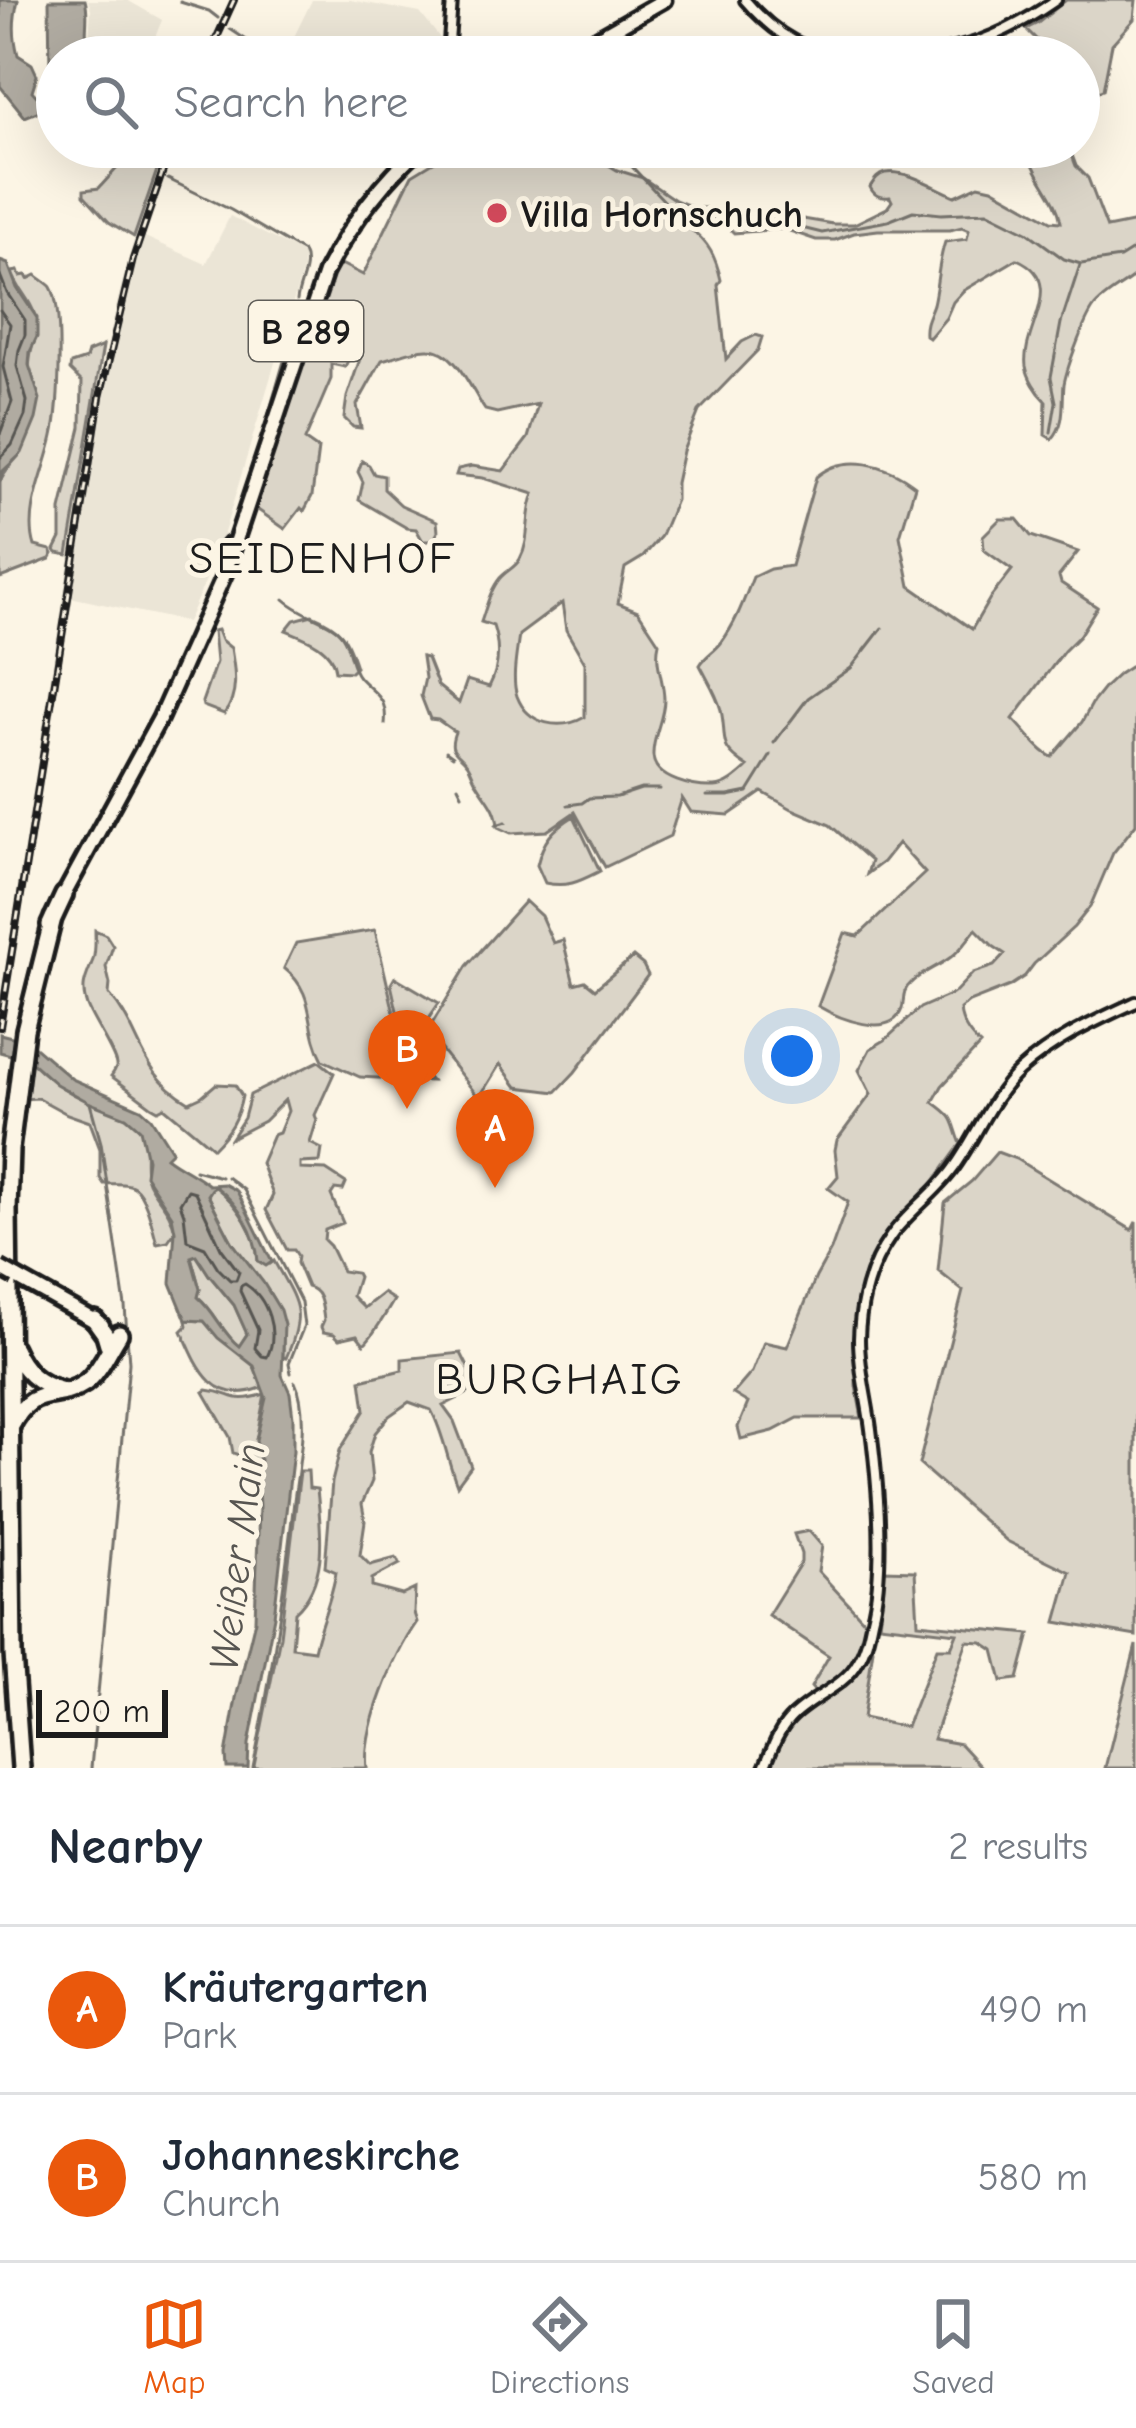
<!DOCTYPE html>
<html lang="en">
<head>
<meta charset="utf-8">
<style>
  body { margin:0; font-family:"Comic Neue",sans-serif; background:#f2f2f3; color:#1f2937 }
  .scale { position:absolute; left:36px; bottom:30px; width:132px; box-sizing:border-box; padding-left:12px; border:6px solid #1c1c1c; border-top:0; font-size:33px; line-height:42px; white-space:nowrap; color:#1c1c1c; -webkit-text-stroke:9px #fcf5e5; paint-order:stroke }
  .you { position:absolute; left:792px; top:1056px; width:42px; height:42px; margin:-30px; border:9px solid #fff; border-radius:50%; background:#1a73e8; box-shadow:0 0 0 18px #1a73e833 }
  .badge { display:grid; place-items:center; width:78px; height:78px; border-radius:50%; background:#ea580c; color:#fff; font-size:39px; font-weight:700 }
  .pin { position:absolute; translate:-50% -99px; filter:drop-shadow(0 3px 6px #0008) }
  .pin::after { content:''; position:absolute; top:63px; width:42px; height:36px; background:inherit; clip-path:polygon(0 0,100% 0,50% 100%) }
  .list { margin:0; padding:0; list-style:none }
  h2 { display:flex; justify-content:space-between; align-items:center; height:156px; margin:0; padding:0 48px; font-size:51px }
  h2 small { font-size:39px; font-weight:400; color:#747a83 }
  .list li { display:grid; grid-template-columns:78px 1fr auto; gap:36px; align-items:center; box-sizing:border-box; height:168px; padding:0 48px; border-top:3px solid #e0e1e3 }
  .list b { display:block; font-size:45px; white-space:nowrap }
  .list p { margin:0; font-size:39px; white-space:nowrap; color:#747a83 }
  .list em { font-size:39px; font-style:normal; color:#747a83 }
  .icon { flex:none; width:66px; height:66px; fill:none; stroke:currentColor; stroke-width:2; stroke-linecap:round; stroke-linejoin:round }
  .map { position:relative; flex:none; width:1136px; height:1768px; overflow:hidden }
  .search { position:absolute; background:#fff; box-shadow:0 12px 48px #0002; left:36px; right:36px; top:36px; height:132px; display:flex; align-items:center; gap:30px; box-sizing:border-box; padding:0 42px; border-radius:66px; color:#747a83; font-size:45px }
  .sheet { height:492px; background:#fff }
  nav { display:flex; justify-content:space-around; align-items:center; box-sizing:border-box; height:168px; border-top:3px solid #e0e1e3; background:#fff; font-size:33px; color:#747a83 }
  nav a { display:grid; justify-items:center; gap:6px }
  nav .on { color:#ea580c }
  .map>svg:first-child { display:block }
</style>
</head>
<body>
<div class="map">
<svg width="1136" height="1768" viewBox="0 0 1136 1768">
  <rect width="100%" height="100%" fill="#fcf5e5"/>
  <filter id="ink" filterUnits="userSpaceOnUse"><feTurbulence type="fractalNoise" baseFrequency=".00833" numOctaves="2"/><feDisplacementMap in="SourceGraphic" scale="24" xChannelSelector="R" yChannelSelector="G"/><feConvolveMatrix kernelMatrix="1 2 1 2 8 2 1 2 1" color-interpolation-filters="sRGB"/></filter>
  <g filter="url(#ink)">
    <path fill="#ebe5d6" d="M88,0H127L162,20L147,57H88L91,9Z
      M312,0H350L420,13L444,43L442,57H312L290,45Z
      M230,216L298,251L303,255V269L218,553L187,622L70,597L0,1040V1001L70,555L99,386L118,299L136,233L206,264Z"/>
    <path fill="#dbd5c8" stroke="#7c7872" stroke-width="3" fill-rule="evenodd" d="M1066,0H1136L1134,19L1112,44L1103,90L1092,94L1079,115V57H1027L1042,45L1026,29L1038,23Z
      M129,147H165L134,237L109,222L84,195V190L99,188L118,167Z
      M458,147H579L617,170L643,178L675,200L695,208H737L833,224H854L887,208L892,201L890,197C880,198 874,196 870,187C874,181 877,175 885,173C907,169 935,188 955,196L979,185L992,188L1051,221L1061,222C1057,198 1039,182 1031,159L1038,147H1069L1076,166L1088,178L1107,228L1136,222V275C1124,285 1108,293 1097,304C1086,314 1067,368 1064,384C1062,404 1066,424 1052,439L1045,435L1046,401C1037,392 1028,378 1026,366C1021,329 1069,282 1017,259L963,291L953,302L946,318L929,338L925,335C924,322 929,316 933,304C938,283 938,263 945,242L967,239L969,230L962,227L950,230H878L854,233L835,240H816L784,229L734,233L722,221L693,219L690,229C709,242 716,258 721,280L718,285L726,359L742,342L756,335L762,337L758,350L699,411L683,451L676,483V500L661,536L643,557L625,568L618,603L638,611L659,643C654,663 664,679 664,699C664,719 652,737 653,756C654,780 695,788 715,787C728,786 739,775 748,767C716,746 728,742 721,710C717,694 707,679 700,665C706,655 714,652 721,643C736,623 744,600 753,577L770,569L791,566L816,477C846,452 887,464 915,486L900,536L910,586L972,629L990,598L1012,570L984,550L983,536L1000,519H1017L1031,536L1078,552L1059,576L1061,583L1097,607L1079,636L1064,651L1013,719C1026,731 1037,750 1052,757L1082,722L1093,702L1105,687L1119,674L1136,663V824L1113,853L1090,907L1074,927L1034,964L1025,976L1010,986L969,1002L960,1009C961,1024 969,1035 980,1045L942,1086L933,1102C958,1120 951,1119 961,1144L923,1196L887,1233L858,1300L856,1386L862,1418H798L773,1431L741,1439L738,1427L748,1403L733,1394L752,1372L764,1342L787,1347L816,1277L831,1250L848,1202L828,1188L838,1176L835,1150L837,1140L871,1094L859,1070L870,1049L885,1040L920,1008L954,993L973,973L994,966L1005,954L993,946L976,929C968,939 961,950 951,957C938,967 922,972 911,983C901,992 905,998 902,1009C891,1040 838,1018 818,1006L845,933L858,936L925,873L898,843L883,862L867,874L871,861L830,825L792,809L762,792L729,815L691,812L682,798L670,836L605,867L575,812L547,831L511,833L498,827C497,807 487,800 477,783C473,778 472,771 468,765C458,750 447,753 455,732L438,720L430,719L421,696L425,678L422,657L427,658L438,686L459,703L467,680L489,687C499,668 500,647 493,626L481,622C486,608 490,590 500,578C506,571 516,567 520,559C531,539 525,514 534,494L483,478L456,475L458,469L472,466L503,471L528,438L538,404L497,413L485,410C472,391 456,349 429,349C414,348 396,357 382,360L357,405L361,428L353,427L344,418L347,397L362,353L352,351L345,367L331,364V379L305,440L318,449L312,496L304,511L301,508L285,529L255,508L322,298L337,262L363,275L412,175ZM562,603L566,630L585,663V717C560,731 528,725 517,696C511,679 517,652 519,635Z
      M18,271L20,276L26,275L28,279L36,275C38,277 50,285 51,287C64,309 59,409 53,436C46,470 24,511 35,546L51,550L53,554L50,559L0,578V482C5,466 20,460 25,444C33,417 26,386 30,359C32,342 40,331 34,313C30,299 17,289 12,272Z
      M103,346L68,555L57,553L55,550L61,538V510L81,427L82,382L70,370L71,364L86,359L88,352Z
      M362,461L369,465L374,474L384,476V489L401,505L437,521L438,532L433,541H423L416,529L407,528L359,500L363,482L358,472Z
      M312,615C342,628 346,636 356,667L351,672L335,671C333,648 306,638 286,630L294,620Z
      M217,630L221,640L231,648C235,671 239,696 224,714L203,706L202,702L216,662L213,631Z
      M574,816L600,871C580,881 568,888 545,883L537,865C543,840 553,829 574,816Z
      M525,901L541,916L553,943L563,940L574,984L585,981L595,989L633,957L643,965L648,975L575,1072L556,1092L517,1087L500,1064L479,1098L427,1032L467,966Z
      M95,930L106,935L113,946L106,967L110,984L109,994C145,1035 136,1071 189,1102L202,1096L216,1084L235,1085L242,1096C238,1118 229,1132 213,1148L164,1107L158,1110L151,1106L111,1076C113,1073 115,1071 116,1067C118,1058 92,1020 87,1006C80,986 86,978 93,960C96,950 95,940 95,930Z
      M375,930L396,1022L388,1024L390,1033L431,1081L360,1077L323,1060C304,1025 318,995 284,968L296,943Z
      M395,977L439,1003L412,1043L400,1024L391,984Z
      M29,1060C42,1073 56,1085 73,1094C92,1105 125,1109 139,1128C151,1143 141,1166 148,1182C157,1200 171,1210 175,1231L168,1241L157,1243C153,1229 146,1195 134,1187C128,1182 112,1184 104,1184L100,1178V1149L90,1122L67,1114L38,1098L23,1099Z
      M319,1061L334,1073L315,1115L317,1120L310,1143L322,1149L320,1162L300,1163V1169L326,1170L346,1183L343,1190L335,1189L331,1195L343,1223L325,1230L324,1240L330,1246L342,1271L356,1273L358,1277L352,1296L364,1308L383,1293L394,1300C387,1312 373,1336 364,1344L357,1335L339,1339L334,1334L323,1332L321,1327L324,1320C322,1307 322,1290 307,1287L297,1263L298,1256L294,1250H287L266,1210L273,1195L261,1163L273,1135L279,1133L288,1111L285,1100L264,1121L231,1138L244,1118L250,1095Z
      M997,1152L1016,1159L1132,1230L1136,1222V1636L1056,1622L1070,1572L1007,1541L919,1464L963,1291L938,1271L945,1203L972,1181Z
      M216,1187C238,1205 257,1233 258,1261L270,1264L274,1261C297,1303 307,1311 286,1358L283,1357C285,1293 266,1295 235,1246C225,1231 217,1212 208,1195L212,1188Z
      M197,1255L209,1275L234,1305L247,1334L239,1347C222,1332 215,1311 198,1297L200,1289L191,1257Z
      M186,1320L204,1321L243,1355L254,1366L262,1383L261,1388C212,1406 198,1368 182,1331L187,1326Z
      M461,1353L471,1373L468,1393L443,1406L454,1421L471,1466L457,1485C447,1460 444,1434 431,1410L409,1402L389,1416L375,1433L369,1452L372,1481L362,1504L365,1521L360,1555L370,1565L396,1558L400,1564L372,1579V1587L402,1595L415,1589L414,1613L417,1622C394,1655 362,1729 367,1768H256L254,1766L280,1636L300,1471H308L309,1488L317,1489C321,1530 329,1581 295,1612L292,1647L314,1650C320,1623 332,1599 336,1572L325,1567L332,1482L340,1450L365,1410L361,1380L402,1370V1359Z
      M207,1390C236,1393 230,1405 265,1394L256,1440L260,1460L257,1483L253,1484L244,1457L233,1453L230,1437L204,1392Z
      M809,1531L822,1546L818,1571L868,1625L873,1649L863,1718L906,1727L937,1648H951L957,1633L879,1624L885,1570L915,1571L918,1623L1030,1634L1018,1679L1002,1681L994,1650L982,1642L967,1641L933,1739L960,1744L982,1768H769C779,1732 791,1721 820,1698L811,1687L829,1656L768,1615L801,1562V1554L794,1534Z
      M1136,1645V1768H1105Z"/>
    <path fill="#b0aba1" stroke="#75726c" stroke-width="3" fill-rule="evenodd" d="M0,0H18C13,21 13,35 18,55L32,64L37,75L32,91L42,102V110L25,117L0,86Z
      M49,0H85C90,16 83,33 88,49L82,57H57V78L50,74Z
      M0,261L8,264L17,288L37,318V337L30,352L29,365L40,399L36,419L22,453L3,471L0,482Z
      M0,1034L28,1041L72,1079L141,1109L151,1118L172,1151L166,1157C180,1168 196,1174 209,1185L224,1184L237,1191L272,1262L266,1266L258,1261C256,1234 239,1204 216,1187L212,1189L208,1195L232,1242L263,1282L280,1310L284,1325L282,1375L290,1393L293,1417V1451L274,1616L249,1744L248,1768H227L226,1755L236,1698L255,1620L259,1506L257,1473L260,1460L256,1440L266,1398L254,1366L218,1338L204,1321L186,1320L171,1283L175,1231L172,1216L145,1175L147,1159L140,1129L126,1117L90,1103L56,1084L29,1060L0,1052ZM196,1255L209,1275L234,1305L247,1334L239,1346C222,1333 215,1311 198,1297L200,1289L191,1257Z"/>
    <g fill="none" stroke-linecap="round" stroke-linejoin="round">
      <path stroke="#575551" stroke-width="3" d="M0,275L7,293L25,320V335L19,350L17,366L27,401L25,416L12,445L0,458
        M0,310L10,324L3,367L12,402L0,434
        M188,1190L195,1192L221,1248L239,1272L236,1280H230L218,1268L205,1247L187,1240L184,1214L180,1203Z
        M245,1284C268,1298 279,1333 267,1357L262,1356L255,1348L258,1330L240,1291L241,1286Z"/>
      <path stroke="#75726c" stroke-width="3" d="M180,2L209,11L218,18
        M230,29L263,51L301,57
        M608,147L620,154L667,204L681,214L697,218L757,217L822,233L888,221L913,211L941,214L987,212L1027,232L1064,259L1081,264L1120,258L1136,248
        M168,179L231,210L303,252C311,267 298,286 297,301
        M1051,432L1056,402L1051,377L1061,323L1080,265
        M228,538L265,427L300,306
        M284,599C298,612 317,617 333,627C352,639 347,662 359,677C374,694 388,696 385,724
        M774,743L808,698L851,668L882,628
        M446,751L453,756
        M458,786L462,794
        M707,796H728L748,792L771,755
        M568,805L582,803L589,798L617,797L641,789H660
        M496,825L506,822
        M90,1103L101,1143L125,1306L129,1363L91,1768
        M195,1170L221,1177
        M227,1177L244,1190L301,1302L304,1326L289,1363L291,1373
        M253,1768C271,1680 284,1591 294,1501C298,1467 310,1413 295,1382"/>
      <g stroke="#1c1c1c" stroke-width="16">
        <path id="minor" d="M745,0C777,37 805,52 854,57
          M448,57L452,0
          M897,57C961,52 1003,37 1056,0
          M764,1768C771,1752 777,1733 789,1720C808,1698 844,1688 858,1662C866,1649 869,1634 872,1619C886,1565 878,1484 871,1429C867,1398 859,1370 859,1339C860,1301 869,1267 891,1236C908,1212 935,1194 953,1169C976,1138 990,1098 1019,1071C1053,1040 1095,1021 1136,1002"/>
      </g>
      <g stroke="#1c1c1c" stroke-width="21">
        <path id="major" d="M564,57L664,0
          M209,560L222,556L229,545
          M64,895L160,718L225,573L325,273C350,224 380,183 421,147
          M16,1277L102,1325"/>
      </g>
      <g stroke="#1c1c1c" stroke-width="24">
        <path id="highway" d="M50,925L64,895
          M95,1320L105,1334L108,1344
          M13,1348C22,1369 38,1385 60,1390
          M11,1426C34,1382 54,1404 85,1383C99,1373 109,1349 119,1334
          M21,1768L13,1654L8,1210L10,1149L25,1030L53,918"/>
      </g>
      <use href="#minor" stroke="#fcf5e5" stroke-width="8"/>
      <use href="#major" stroke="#fcf5e5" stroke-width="12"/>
      <use href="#highway" stroke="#fcf5e5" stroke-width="15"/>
      <g stroke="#1c1c1c" stroke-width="8">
        <path id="rail" d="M208,57L234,0
          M0,1027L100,397L133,259L171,147"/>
      </g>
      <use href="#rail" stroke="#fcf5e5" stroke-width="3" stroke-dasharray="9" stroke-linecap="butt"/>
      <g stroke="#1c1c1c" stroke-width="21" stroke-linecap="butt">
        <path id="major-bridge" d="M0,1268L16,1277"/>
      </g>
      <use href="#major-bridge" stroke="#fcf5e5" stroke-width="12"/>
    </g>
  </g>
  <circle fill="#d1495b" stroke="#fcf5e5" stroke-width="4.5" cx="497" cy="213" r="12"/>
  <g text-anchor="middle" stroke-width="10" stroke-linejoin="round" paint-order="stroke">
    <rect fill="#fcf5e5" stroke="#5f5d58" stroke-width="3" x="249" y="301" width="114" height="60" rx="9"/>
    <g font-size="36" font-weight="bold" fill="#1c1c1c">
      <text x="306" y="344">B 289</text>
    </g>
    <g font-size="39" font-weight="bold" fill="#1c1c1c" stroke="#fcf5e5" text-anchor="start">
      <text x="521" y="227">Villa Hornschuch</text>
    </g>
    <g font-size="42" font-style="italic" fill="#575551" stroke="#fcf5e5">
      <text transform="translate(236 1557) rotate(-83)" y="15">Weißer Main</text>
    </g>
    <g font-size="45" letter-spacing="3" fill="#1c1c1c" stroke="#fcf5e5">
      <text x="323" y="573">SEIDENHOF</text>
      <text x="560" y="1394">BURGHAIG</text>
    </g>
  </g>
</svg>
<div class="scale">200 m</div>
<div class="you"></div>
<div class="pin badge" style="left:495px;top:1188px">A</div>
<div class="pin badge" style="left:407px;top:1109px">B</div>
<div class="search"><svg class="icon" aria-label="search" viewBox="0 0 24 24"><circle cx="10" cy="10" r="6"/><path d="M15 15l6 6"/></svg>Search here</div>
</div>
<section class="sheet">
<h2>Nearby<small>2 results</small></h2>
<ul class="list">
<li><span class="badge">A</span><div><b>Kräutergarten</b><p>Park</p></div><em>490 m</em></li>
<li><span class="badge">B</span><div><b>Johanneskirche</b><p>Church</p></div><em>580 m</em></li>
</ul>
</section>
<nav>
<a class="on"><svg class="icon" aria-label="map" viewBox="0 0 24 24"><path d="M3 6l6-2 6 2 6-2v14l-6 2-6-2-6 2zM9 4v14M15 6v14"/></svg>Map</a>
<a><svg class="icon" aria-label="directions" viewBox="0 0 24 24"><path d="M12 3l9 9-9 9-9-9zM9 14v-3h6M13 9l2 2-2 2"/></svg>Directions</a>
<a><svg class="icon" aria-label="saved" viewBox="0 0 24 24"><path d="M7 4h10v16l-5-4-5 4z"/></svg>Saved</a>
</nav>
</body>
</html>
